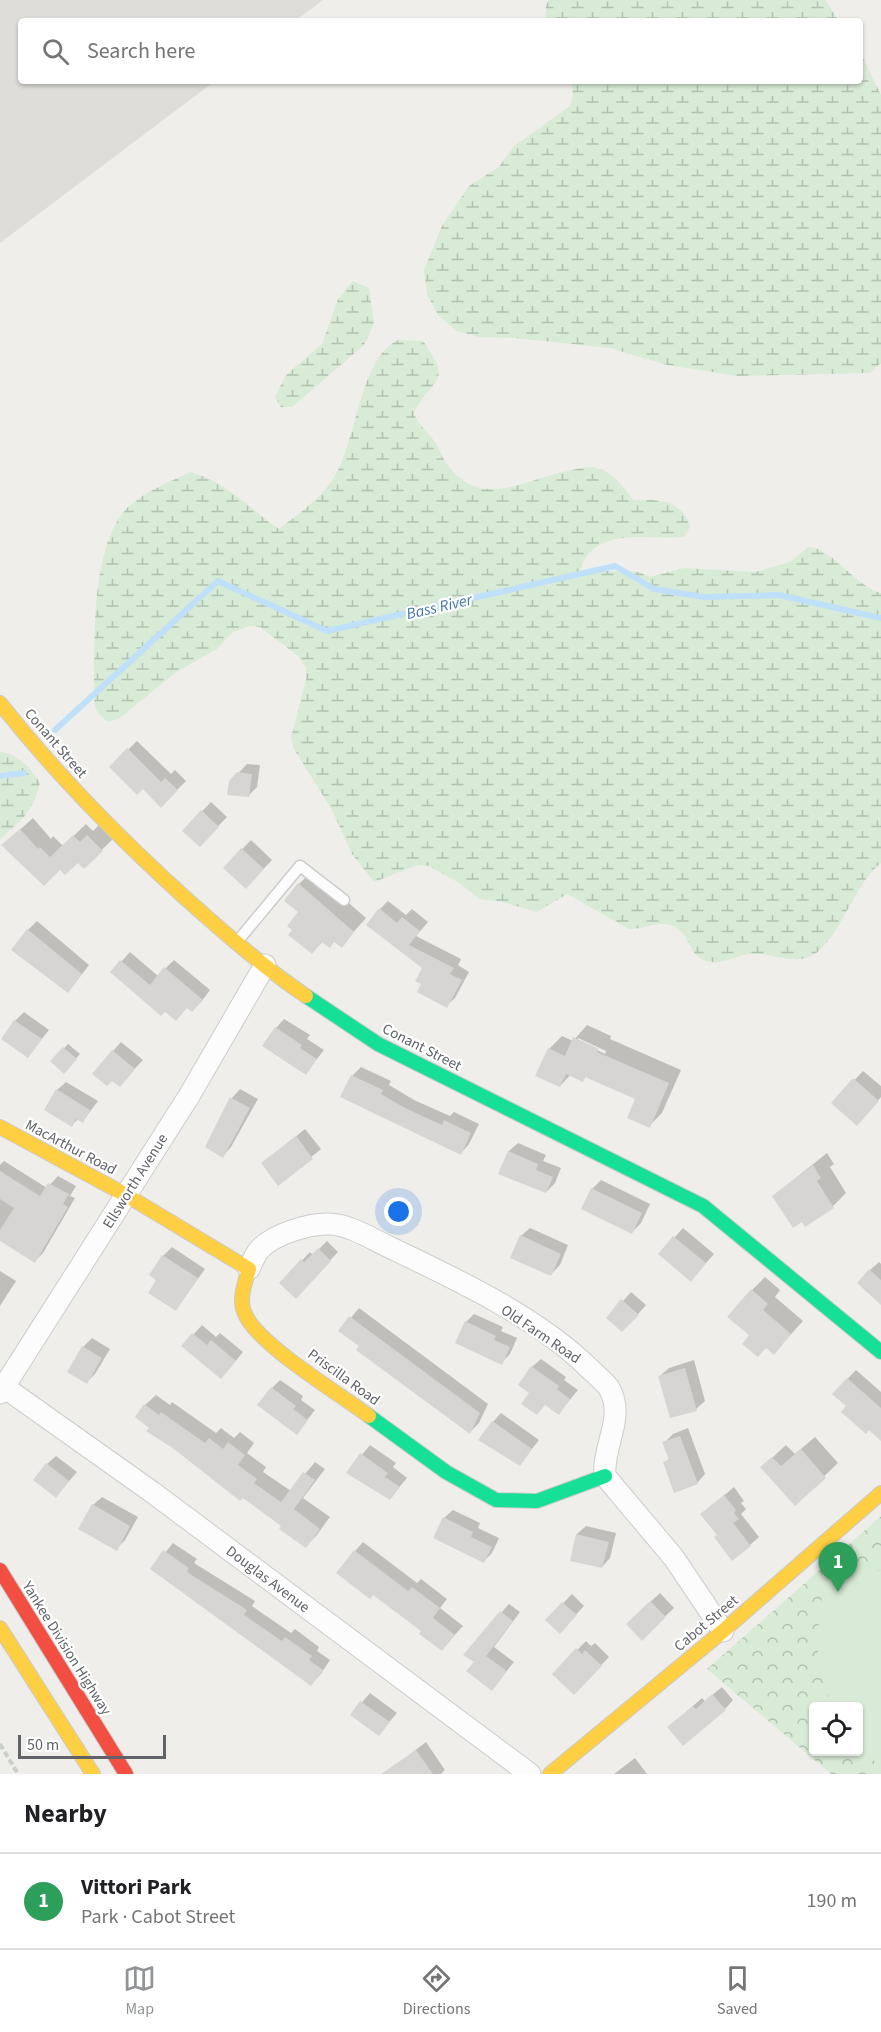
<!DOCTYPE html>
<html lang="en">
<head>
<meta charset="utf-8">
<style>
  body { margin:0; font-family:"Source Sans 3",sans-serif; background:#f2f2f2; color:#202124 }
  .controls { position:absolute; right:18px; bottom:18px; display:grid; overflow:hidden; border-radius:6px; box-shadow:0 2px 4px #0004 }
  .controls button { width:54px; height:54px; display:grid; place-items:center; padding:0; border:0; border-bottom:2px solid #e0e0e0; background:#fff; color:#202124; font:30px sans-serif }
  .scale { position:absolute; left:18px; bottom:15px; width:148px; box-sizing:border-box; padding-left:6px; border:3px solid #5f6368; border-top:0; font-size:16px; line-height:21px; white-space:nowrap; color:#5f6368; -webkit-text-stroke:4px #fff; paint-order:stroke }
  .you { position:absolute; left:399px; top:1212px; width:21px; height:21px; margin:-15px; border:4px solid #fff; border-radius:50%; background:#1a73e8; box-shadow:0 0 0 9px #1a73e833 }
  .badge { display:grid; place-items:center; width:39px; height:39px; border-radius:50%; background:#919496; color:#fff; font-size:20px; font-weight:700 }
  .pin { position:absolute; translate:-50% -50px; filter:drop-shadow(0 2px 3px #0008) }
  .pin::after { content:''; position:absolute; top:32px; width:21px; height:18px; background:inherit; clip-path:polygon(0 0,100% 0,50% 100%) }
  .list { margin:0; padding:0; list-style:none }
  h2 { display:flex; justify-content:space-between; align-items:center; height:78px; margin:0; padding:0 24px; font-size:26px }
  h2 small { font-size:20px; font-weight:400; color:#757577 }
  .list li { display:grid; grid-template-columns:39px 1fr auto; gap:18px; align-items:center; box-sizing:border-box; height:96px; padding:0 24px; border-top:2px solid #e0e0e0 }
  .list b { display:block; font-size:22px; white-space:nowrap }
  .list p { margin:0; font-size:20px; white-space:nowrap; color:#757577 }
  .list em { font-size:20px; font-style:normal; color:#757577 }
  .icon { flex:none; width:33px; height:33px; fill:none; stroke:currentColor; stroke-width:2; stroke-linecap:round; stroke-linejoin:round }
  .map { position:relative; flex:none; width:881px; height:1774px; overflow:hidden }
  .search { position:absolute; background:#fff; box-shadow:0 2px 4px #0004; left:18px; right:18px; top:18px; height:66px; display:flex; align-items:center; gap:15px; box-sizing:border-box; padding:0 21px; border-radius:6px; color:#757577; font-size:22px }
  .sheet { height:174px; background:#fff }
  nav { display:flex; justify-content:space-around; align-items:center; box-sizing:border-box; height:84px; border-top:2px solid #e0e0e0; background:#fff; font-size:16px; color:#757577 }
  nav a { display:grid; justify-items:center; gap:3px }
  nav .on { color:#919496 }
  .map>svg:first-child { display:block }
</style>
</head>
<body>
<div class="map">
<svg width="881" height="1774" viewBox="0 0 881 1774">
  <defs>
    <pattern id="forest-crowns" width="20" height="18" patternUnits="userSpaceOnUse" patternTransform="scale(1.5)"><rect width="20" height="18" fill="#d8ebd6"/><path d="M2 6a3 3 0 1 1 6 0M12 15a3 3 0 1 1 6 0" fill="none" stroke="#b2c2b1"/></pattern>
    <pattern id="wetland-marsh" width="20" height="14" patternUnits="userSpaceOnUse" patternTransform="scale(1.5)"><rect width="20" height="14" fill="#d8ebd6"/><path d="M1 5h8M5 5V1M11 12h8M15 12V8" fill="none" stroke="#b2c2b1"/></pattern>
  </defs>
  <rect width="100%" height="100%" fill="#efeeea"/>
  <path fill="#dfddda" d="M0,0H323L295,21H21V81H215L0,243Z"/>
  <path fill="url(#forest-crowns)" fill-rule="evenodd" d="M881,1516V1774H831L707,1669ZM814,1706H858V1752H814Z"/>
  <path fill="url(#wetland-marsh)" d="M549,0H825L839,21H546V5Z
    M860,52L881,95V363L870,373L738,376L667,365L610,348L515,338L479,337L457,331L438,315L427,294L424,270L442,226L469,186L499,167L513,147L570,106L573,95L572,81H860Z
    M353,281L369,288L374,323L364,345L292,407H281L275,397L286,375L322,344L338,299Z
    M398,340L423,341C454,384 433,376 414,413C418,426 428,431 435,442C440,449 441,456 446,463C480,511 522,480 568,471C578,469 590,465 600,469C614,473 624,489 634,500C658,499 683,500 690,527L684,537C648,540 594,525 580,570L640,572L649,577L684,568L755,572L790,562L808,547C833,548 853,585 881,593V863C857,881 845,925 821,949C799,970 775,952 751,954C734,955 719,968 702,959C688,952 689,932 673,926C658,920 644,930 629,929L567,894L537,912L502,902L479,899L461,884L429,866L418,865L374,882L352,854L332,810L294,749L291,738L306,680V668L298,656L260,627L249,626L233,632L217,649L175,673L120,718L109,722C96,715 94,707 94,693C95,641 90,550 126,509C142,492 171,482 190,472C224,480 251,510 279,529C298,514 319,500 333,479C357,443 359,358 398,340Z
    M0,752C17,753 32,769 40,783C32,813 23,819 0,839Z"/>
  <path fill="#d8ebd6" d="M847,1559L881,1571V1768L859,1745L858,1706H833C810,1662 818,1624 825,1577Z"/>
  <path fill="#0003" fill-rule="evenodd" d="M137,741L171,774L175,770L186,781L161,806L143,787L111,767Z
    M247,764L260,765L257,787L249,795L230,782Z
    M211,802L227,817L200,845L184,830Z
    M33,818L51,839L53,836L63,846L86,824L93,831L100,824L114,838L84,867L78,861L60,868L3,845Z
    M251,840L272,860L255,878L225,867Z
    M312,871L366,918L341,946L335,941H323L312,952L300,912L299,884Z
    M388,901L406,915L412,909L428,922L416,936L461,959L458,965L469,972L455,998L446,1006L423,983L424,967L380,909Z
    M37,921L89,965L76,982L28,930Z
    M130,952L158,976L174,960L210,990L201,1002L188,1006L112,972Z
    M24,1012L49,1030L28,1056L15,1021Z
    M284,1019L310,1035L307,1039L324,1050L306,1073L276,1028Z
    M587,1025L611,1036L610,1039L681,1070L662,1113L649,1126L637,1098L586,1076L583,1080L571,1074L560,1086L549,1049L562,1036L573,1041ZM578,1038L606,1051L605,1054L578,1041Z
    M121,1042L143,1060L128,1076L113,1051Z
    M68,1044L80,1054L64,1072L52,1061Z
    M361,1067L391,1081L389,1085L414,1100L450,1116L454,1112L479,1124L469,1144L461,1153L342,1097L353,1075Z
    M863,1071L881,1086V1097L865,1115L833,1103Z
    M66,1082L98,1101L83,1121L78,1119L72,1125L57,1090Z
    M240,1089L258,1099L231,1147L223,1156L207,1147L232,1098Z
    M305,1129L321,1149L279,1184L263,1163Z
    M518,1143L546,1155L543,1161L561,1168L555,1183L546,1192L500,1173L509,1151Z
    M827,1153L834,1164L830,1167L846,1193L833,1206L806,1224L773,1196Z
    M4,1161L47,1188L58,1176L76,1186L70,1196L75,1198L43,1253L35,1261L0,1239V1165Z
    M601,1180L650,1204L641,1223L632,1232L592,1189Z
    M530,1228L568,1245L560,1265L551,1274L521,1236Z
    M683,1228L714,1254L699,1271L660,1254Z
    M327,1241L338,1252L296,1297L281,1283L310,1252L313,1255Z
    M172,1247L205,1269L176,1309L158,1280L163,1256Z
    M879,1262L881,1264V1302L870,1270Z
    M0,1271L16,1281L0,1306Z
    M765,1277L780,1290L775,1297L803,1321L774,1353L752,1335V1290Z
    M631,1292L646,1305L631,1322L608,1318Z
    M359,1308L488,1404L479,1423L470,1432L340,1331Z
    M474,1314L503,1327L501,1331L517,1338L510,1354L501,1363L466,1322Z
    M202,1325L216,1337L220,1333L243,1352L229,1369L183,1346Z
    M92,1338L110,1349L95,1374L87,1382L83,1347Z
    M541,1359L566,1377L564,1380L578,1390L559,1413L531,1392L532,1367Z
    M694,1360L705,1401L696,1409L660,1376L669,1368Z
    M856,1370L881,1392V1429L834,1393Z
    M280,1380L303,1396L301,1400L315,1410L297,1433L272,1388Z
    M156,1395L170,1405L172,1402L216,1433L221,1428L234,1438L240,1432L254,1443L247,1453L266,1467L263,1472L291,1491L315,1462L325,1469L303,1498L330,1517L316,1536L306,1546L284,1526L151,1427L145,1405Z
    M501,1413L539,1440L520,1464L493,1422Z
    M688,1428L705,1474L697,1483L664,1463L670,1458L664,1443L673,1434Z
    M815,1437L838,1463L795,1504L762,1467L786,1445L795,1454Z
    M370,1445L396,1463L393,1467L407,1478L390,1498L348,1472Z
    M56,1456L77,1472L56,1496L47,1464Z
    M734,1487L744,1501L741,1503L746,1509L741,1514L759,1537L750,1545L719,1535L702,1514Z
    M102,1497L138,1517L125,1540L116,1549L93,1505Z
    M453,1510L480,1523L478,1528L499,1538L492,1553L484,1561L444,1518Z
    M586,1526L616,1533L610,1558L602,1567L571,1560L577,1534Z
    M363,1542L417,1583L421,1579L447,1599L440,1608L463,1626L442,1649L423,1631L373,1594L355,1551Z
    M173,1543L197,1559L194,1563L255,1601L252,1606L291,1633L295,1629L319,1647L317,1651L330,1660L320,1675L311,1684L152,1569Z
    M660,1593L674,1608L642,1638L636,1615Z
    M572,1594L584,1606L568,1623L547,1620Z
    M509,1604L520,1612L494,1647L514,1662L492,1689L476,1662L501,1613Z
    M586,1641L591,1646L595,1643L609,1657L574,1693L554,1674Z
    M722,1687L733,1700L725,1709L678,1719L702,1698L705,1701Z
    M370,1693L397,1713L379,1734L352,1714Z
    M426,1742L445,1770L441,1774H402L396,1765Z
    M635,1758L647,1774H614Z"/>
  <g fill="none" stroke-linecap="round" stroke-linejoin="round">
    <path stroke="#bfe0f9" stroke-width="6" d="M55,730L218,581L327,631L615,566L654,589L704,597L779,595L881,618
      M0,776L24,773"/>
  </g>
  <path fill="#d6d5d3" d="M127,748L161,782L165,778L178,790L161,808L143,789L137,795L109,767Z
    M237,772L252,774L249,797L227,795L229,781Z
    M201,810L219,827L200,847L182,831Z
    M20,829L38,849L40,847L50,857L73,835L80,842L87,835L103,851L84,869L78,863L65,875L60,870L44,886L1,845Z
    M241,848L264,869L246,889L223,868Z
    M298,883L354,932L342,948L334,942L330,948L322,942L312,954L288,935L292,930L287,926L298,912L284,901Z
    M379,908L397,923L402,917L420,931L409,945L454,968L450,974L462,980L447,1008L417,992L421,984L415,981L422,968L366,925Z
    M27,929L82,974L68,993L11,950Z
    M120,960L150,985L164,967L203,1000L192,1012L187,1008L176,1021L165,1012L161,1016L110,972Z
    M14,1020L42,1039L28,1058L1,1039Z
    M275,1027L302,1045L300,1048L317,1059L306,1075L262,1046Z
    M573,1037L599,1049L597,1052L669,1083L650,1128L627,1118L635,1099L585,1077L583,1082L566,1074L560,1087L535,1076L548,1048L565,1056Z
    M63,1047L77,1059L64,1074L50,1061Z
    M112,1050L135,1069L120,1087L112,1081L107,1086L92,1074Z
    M351,1075L383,1090L381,1094L405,1108L442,1125L444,1120L471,1133L461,1155L340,1097Z
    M853,1078L879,1101L857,1126L831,1103Z
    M56,1089L90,1110L83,1123L76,1119L72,1127L44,1110Z
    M230,1097L250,1108L223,1158L205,1147Z
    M296,1136L313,1159L278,1186L261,1163Z
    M508,1151L538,1164L536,1170L553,1177L546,1193L498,1174Z
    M813,1165L821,1178L817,1181L834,1208L805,1227L802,1222L793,1228L772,1196Z
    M0,1171L40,1196L48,1183L69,1194L63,1204L68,1207L35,1263L0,1241V1230L14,1208L0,1199Z
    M591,1188L642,1213L632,1234L581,1209Z
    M520,1235L561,1254L551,1276L510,1258Z
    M673,1236L706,1263L691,1282L658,1254Z
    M318,1248L331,1261L296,1299L279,1283L301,1259L304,1262Z
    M162,1255L198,1278L176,1311L148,1293L156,1280L149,1275Z
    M869,1269L881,1280V1305L857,1283Z
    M751,1289L768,1304L763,1310L791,1334L774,1355L766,1348L758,1357L742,1344L749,1335L727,1317Z
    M621,1299L639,1315L622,1332L606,1318Z
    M349,1316L480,1413L470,1434L356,1350L359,1346L338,1331Z
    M465,1321L496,1336L494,1340L510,1347L502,1365L455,1343Z
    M192,1333L207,1345L211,1340L236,1361L221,1379L181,1346Z
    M82,1346L102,1358L87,1384L67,1372Z
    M531,1366L559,1386L557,1389L570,1399L559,1415L545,1405L537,1415L521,1404L529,1393L518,1385Z
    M685,1368L697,1411L670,1418L658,1376Z
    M847,1378L881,1408V1441L869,1430L866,1434L841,1412L846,1406L832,1394Z
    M271,1387L296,1406L293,1409L308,1420L297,1435L257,1405Z
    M144,1404L159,1415L161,1412L205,1443L209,1438L223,1449L228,1442L245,1455L238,1465L257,1479L254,1483L281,1502L303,1472L315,1480L294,1509L320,1529L306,1548L279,1529L281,1526L243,1498L240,1501L174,1449L146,1431L149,1428L135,1417Z
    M492,1421L532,1449L520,1466L478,1440Z
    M680,1436L698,1484L674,1493L663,1462L669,1460L662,1442Z
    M801,1449L826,1478L795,1506L760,1467L772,1457L781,1466Z
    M360,1453L388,1473L385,1477L400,1487L390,1500L346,1473Z
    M46,1463L69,1481L56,1498L33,1480Z
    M724,1495L736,1510L734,1513L739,1519L733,1523L751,1546L732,1561L714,1537L717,1535L700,1514Z
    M92,1504L130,1526L117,1551L78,1529Z
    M443,1517L473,1532L471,1537L492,1547L484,1563L433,1538Z
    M576,1534L609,1542L602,1568L570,1561Z
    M163,1550L189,1568L187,1572L247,1610L244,1615L282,1641L285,1637L312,1656L309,1660L323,1670L311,1686L150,1569Z
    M354,1550L408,1591L412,1587L440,1608L433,1618L455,1635L442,1651L419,1634L421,1631L373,1595L370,1599L336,1573Z
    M650,1601L666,1617L642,1641L626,1624Z
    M562,1602L577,1615L560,1634L545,1620Z
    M500,1611L513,1621L486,1656L507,1671L492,1691L466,1671L474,1662L463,1655Z
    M576,1648L582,1654L585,1650L602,1666L574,1695L552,1674Z
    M712,1694L726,1710L683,1746L667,1727L693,1706L696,1709Z
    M360,1701L390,1722L379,1736L350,1715Z
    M416,1750L433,1774H381Z"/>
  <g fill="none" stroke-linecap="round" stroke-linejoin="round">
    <g stroke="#cbcccc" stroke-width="13">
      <path id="lane" d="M236,943L300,866L344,900"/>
    </g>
    <g stroke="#cbcccc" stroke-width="23">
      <path id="street" d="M249,1269C252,1263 255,1254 260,1249C274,1234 308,1224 328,1224C349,1224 372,1239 391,1248C458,1280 537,1317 590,1369C596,1375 604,1381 609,1388C626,1417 602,1446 605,1476L674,1558L723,1631
        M4,1387L152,1492L530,1774
        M0,1393L189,1096L265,965"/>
    </g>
    <g stroke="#cacacb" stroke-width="16">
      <path id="fast" d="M306,996L378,1044L703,1206L881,1352
        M369,1416L446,1472L496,1500L537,1501L605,1476"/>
    </g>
    <g stroke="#cacacb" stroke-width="16">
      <path id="slow" d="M0,703C55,773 116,835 182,895C222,931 262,966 306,996
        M0,1127L126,1195L249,1269C245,1283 238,1300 245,1314C257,1344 341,1395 369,1416
        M0,1628L93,1774
        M550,1774L723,1631L881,1493"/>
    </g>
    <g stroke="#cacacb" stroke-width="16">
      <path id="jam" d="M0,1570L126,1774"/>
    </g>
    <path stroke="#cacfcc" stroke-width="4" stroke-dasharray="6 3" stroke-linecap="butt" d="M0,1744L18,1774"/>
    <use href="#lane" stroke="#fdfcfc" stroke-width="10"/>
    <use href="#street" stroke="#fdfcfc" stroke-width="21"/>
    <use href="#fast" stroke="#16e098" stroke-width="14"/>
    <use href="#slow" stroke="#ffcf43" stroke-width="14"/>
    <use href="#jam" stroke="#f24e42" stroke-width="14"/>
  </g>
  <g text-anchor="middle" stroke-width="4.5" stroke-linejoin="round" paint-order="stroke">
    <g font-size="15" fill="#5f6368" stroke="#fff">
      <text transform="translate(56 743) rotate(49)" y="5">Conant Street</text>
      <text transform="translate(422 1047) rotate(27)" y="5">Conant Street</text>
      <text transform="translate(71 1147) rotate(28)" y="5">MacArthur Road</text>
      <text transform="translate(135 1181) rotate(-58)" y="5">Ellsworth Avenue</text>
      <text transform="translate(541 1334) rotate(34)" y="5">Old Farm Road</text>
      <text transform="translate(344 1377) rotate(36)" y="5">Priscilla Road</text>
      <text transform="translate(268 1579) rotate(37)" y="5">Douglas Avenue</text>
      <text transform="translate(706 1623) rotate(-40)" y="5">Cabot Street</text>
      <text transform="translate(67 1648) rotate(58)" y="5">Yankee Division Highway</text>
    </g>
    <g font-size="16" font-style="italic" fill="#4174aa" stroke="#fff">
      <text transform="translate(439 606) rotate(-13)" y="6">Bass River</text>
    </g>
  </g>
</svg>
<div class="controls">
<button><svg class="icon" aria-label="locate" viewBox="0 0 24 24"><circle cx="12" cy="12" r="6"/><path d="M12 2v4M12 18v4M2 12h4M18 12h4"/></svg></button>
</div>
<div class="scale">50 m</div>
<div class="you"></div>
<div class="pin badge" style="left:838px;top:1592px;background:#2e9e5b">1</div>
<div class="search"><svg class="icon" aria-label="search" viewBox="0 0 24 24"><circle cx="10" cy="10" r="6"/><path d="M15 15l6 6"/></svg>Search here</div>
</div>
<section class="sheet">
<h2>Nearby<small></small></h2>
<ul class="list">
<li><span class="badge" style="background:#2e9e5b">1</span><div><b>Vittori Park</b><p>Park · Cabot Street</p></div><em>190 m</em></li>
</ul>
</section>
<nav>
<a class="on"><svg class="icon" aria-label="map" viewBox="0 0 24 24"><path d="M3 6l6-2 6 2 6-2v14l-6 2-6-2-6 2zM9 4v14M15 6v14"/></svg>Map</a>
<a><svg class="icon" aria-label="directions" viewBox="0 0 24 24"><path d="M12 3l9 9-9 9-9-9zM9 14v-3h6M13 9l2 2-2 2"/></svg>Directions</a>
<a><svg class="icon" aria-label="saved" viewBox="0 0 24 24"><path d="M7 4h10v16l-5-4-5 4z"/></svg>Saved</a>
</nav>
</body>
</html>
